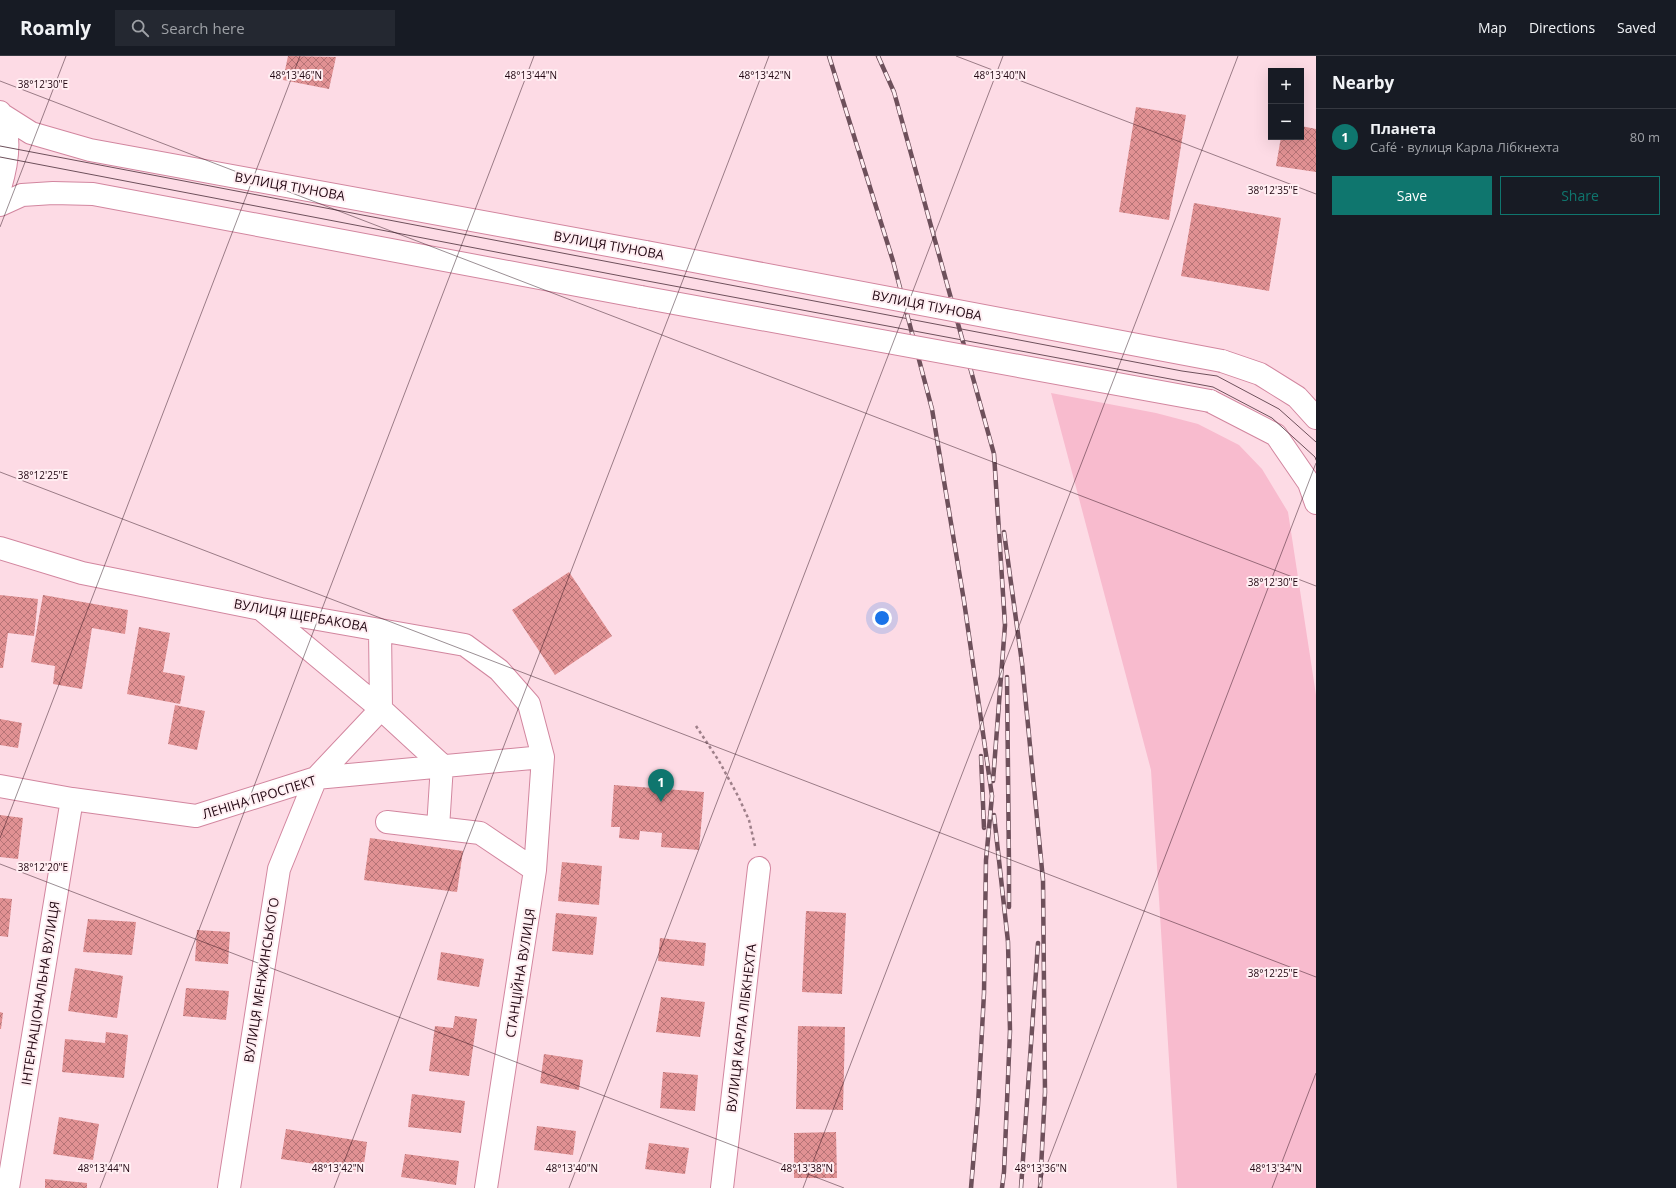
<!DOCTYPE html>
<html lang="en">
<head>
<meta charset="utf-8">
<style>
  body { margin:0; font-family:"Open Sans",sans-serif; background:#242831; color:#f1f3f6 }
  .controls { position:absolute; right:12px; top:12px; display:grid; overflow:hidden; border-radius:0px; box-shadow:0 4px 16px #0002 }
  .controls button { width:36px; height:36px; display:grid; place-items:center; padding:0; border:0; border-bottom:1px solid #363941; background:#171b24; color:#f1f3f6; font:20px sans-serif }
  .you { position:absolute; left:882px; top:562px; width:14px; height:14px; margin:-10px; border:3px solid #fff; border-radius:50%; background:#1a73e8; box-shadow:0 0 0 6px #1a73e833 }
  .badge { display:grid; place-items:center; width:26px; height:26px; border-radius:50%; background:#0f766e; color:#fff; font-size:13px; font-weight:700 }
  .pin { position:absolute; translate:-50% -33px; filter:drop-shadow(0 1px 2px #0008) }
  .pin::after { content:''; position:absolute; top:21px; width:14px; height:12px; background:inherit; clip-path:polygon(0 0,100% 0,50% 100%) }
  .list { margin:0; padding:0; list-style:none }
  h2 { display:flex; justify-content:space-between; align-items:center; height:52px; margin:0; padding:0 16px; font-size:17px }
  h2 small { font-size:13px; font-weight:400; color:#9ea1a6 }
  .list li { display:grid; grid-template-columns:26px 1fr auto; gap:12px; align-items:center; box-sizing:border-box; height:56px; padding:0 16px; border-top:1px solid #363941 }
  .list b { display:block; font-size:15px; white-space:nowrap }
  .list p { margin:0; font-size:13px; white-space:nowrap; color:#9ea1a6 }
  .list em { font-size:13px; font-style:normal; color:#9ea1a6 }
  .actions { display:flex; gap:8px; padding:12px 16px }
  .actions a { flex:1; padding:9px 0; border:1px solid #0f766e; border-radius:0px; text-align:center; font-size:14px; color:#0f766e }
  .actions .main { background:#0f766e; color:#fff }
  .icon { flex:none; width:22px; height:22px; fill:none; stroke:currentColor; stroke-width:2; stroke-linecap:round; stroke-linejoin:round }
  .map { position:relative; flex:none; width:1316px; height:1132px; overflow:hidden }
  header { display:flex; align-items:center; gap:24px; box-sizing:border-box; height:56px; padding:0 20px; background:#171b24; border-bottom:1px solid #363941 }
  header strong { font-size:19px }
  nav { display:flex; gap:22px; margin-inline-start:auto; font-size:14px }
  .search { width:280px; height:36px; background:#242831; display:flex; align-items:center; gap:10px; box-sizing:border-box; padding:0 14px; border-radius:0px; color:#9ea1a6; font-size:15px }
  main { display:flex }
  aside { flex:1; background:#171b24 }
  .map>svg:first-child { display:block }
</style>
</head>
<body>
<header>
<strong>Roamly</strong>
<div class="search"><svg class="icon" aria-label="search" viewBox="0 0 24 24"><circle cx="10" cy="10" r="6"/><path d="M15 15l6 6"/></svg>Search here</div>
<nav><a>Map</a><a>Directions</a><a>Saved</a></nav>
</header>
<main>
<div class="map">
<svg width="1316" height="1132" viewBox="0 0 1316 1132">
  <defs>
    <pattern id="building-cross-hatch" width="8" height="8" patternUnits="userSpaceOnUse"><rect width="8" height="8" fill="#e19193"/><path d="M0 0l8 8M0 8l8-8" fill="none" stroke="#b67477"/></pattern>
  </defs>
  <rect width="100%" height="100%" fill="#fddbe5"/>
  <path fill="#f8bbce" d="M1051,337L1156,357L1198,368L1239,389L1262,413L1288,456L1316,639V1132H1177L1151,714Z"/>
  <path fill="url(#building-cross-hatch)" d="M288,0L336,1L329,33L283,24Z
    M1136,51L1186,59L1169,164L1119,156Z
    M1301,70L1316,73V116L1276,110L1281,81H1301Z
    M1194,147L1281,162L1269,235L1181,220Z
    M569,516L612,580L555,619L512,554Z
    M0,539L38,543L34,580L8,577L3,612H0Z
    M43,539L128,554L125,578L92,572L82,633L53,628L55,610L31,606Z
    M139,571L170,577L163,616L185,620L180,648L127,638Z
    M175,649L205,655L197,694L168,688Z
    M0,663L22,667L18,692L0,689Z
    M614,729L704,736L699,794L661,791L662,777L640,775L639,784L619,782L620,771H611Z
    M0,759L23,762L18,803L0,801Z
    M370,782L463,795L457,836L364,824Z
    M562,806L602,810L599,849L558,845Z
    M0,842L12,843L8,881L0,880Z
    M806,855L846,857L842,938L802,936Z
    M556,857L597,861L593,899L552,895Z
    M88,863L136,866L132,899L83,896Z
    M197,874L230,876L228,908L195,905Z
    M660,882L706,887L704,910L658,905Z
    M441,896L484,903L479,931L437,924Z
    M75,912L123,920L117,962L68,955Z
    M186,932L229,935L226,964L183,960Z
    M661,941L705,946L700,981L656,976Z
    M0,956L3,957L1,973H0Z
    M455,960L477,963L469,1020L429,1015L435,970L453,972Z
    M798,970L845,971L843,1054L796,1053Z
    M106,976L128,979L124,1022L62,1016L65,983L105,987Z
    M544,998L583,1004L579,1034L540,1027Z
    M663,1016L698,1019L695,1055L660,1052Z
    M412,1038L465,1045L461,1077L408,1071Z
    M59,1061L99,1068L93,1104L53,1098Z
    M537,1070L576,1075L573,1099L534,1094Z
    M286,1073L367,1086L363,1115L281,1103Z
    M836,1076L837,1122H794V1077Z
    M649,1087L689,1092L685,1118L645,1113Z
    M405,1098L459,1105L456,1129L401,1121Z
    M45,1123L87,1127V1132H45Z"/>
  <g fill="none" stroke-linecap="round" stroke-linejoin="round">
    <g stroke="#d2869f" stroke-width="24">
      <path id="minor" d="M0,56C12,78 7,109 0,132
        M1,58L31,77L90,94L646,196
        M0,149L22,139L53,137L93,138L641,241
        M1222,305L1260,318L1297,341L1316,362
        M1210,345L1276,379L1309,427L1316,447
        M0,492L82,517L261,553L465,589L499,614L529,648L543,701L535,814L486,1132
        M262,554L381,653L442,709L438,772
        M0,730L72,743L196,760L316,722L543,701
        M387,766L480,777L535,814
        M8,1132L72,743
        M229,1132L279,813L316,722L381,653L380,574
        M722,1132L759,812"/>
    </g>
    <path stroke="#9e7f89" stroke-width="2.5" stroke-dasharray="3 3" stroke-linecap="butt" d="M696,670L719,705L738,740L749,764L755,790"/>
    <use href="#minor" stroke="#fff" stroke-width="22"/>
    <path stroke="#6e505b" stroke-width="1" d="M0,90L1182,315L1217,320L1279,353L1316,386
      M0,101L642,224L1213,331L1272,362L1315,401L1316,404"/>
    <g stroke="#6e505b" stroke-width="4.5">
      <path id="rail" d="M829,0L893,205L932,353L964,545L992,740L986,804L984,937L978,1049L971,1132
        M878,0L894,36L994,398L1005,569L993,725
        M1004,476L1022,607L1043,824L1045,1036L1040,1132
        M1007,621L1009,810V851
        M981,700L984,772
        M994,759L1008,886L1010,975L1004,1116L1002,1132
        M1021,1132L1038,887"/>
    </g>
    <use href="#rail" stroke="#ffeef2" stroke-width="3" stroke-dasharray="9" stroke-linecap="butt"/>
    <g stroke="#d2869f" stroke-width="24" stroke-linecap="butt">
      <path id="minor-bridge" d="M646,196L1222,305
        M641,241L1210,345"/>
    </g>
    <use href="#minor-bridge" stroke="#fff" stroke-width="22"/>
  </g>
  <path fill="none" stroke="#220712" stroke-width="1" stroke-opacity="0.45" d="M956,0L1316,138M0,25L1316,530M0,171L66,0M0,416L1316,921M0,782L300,0M0,808L844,1132M100,1132L534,0M334,1132L769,0M569,1132L1003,0M803,1132L1238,0M1038,1132L1316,407M1272,1132L1316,1017"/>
  <g text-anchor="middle" stroke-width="4" stroke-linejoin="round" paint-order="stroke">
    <g font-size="13" fill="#220712" stroke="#ffeef2">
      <text transform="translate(290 130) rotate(10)" y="5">ВУЛИЦЯ ТІУНОВА</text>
      <text transform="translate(609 189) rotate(10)" y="5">ВУЛИЦЯ ТІУНОВА</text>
      <text transform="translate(927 249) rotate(11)" y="5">ВУЛИЦЯ ТІУНОВА</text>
      <text transform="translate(301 559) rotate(10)" y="5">ВУЛИЦЯ ЩЕРБАКОВА</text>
      <text transform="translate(259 741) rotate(-17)" y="5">ЛЕНІНА ПРОСПЕКТ</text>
      <text transform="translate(520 917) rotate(-81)" y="5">СТАНЦІЙНА ВУЛИЦЯ</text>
      <text transform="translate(261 924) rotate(-81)" y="5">ВУЛИЦЯ МЕНЖИНСЬКОГО</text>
      <text transform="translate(40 937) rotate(-81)" y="5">ІНТЕРНАЦІОНАЛЬНА ВУЛИЦЯ</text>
      <text transform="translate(741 972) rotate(-83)" y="5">ВУЛИЦЯ КАРЛА ЛІБКНЕХТА</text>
    </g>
  </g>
  <g font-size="10" text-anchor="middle" fill="#220712" stroke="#ffeef2" stroke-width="4" stroke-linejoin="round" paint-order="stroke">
    <text x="531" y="23">48°13'44"N</text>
    <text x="765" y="23">48°13'42"N</text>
    <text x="1000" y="23">48°13'40"N</text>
    <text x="296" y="23">48°13'46"N</text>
    <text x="43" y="32">38°12'30"E</text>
    <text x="1273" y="138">38°12'35"E</text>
    <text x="43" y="423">38°12'25"E</text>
    <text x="1273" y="530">38°12'30"E</text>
    <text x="43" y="815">38°12'20"E</text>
    <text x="1273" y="921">38°12'25"E</text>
    <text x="104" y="1116">48°13'44"N</text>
    <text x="338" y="1116">48°13'42"N</text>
    <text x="572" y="1116">48°13'40"N</text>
    <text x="807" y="1116">48°13'38"N</text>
    <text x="1041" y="1116">48°13'36"N</text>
    <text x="1276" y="1116">48°13'34"N</text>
  </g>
</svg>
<div class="controls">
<button>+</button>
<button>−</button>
</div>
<div class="you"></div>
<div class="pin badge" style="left:661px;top:746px">1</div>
</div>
<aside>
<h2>Nearby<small></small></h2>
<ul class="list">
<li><span class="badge">1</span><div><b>Планета</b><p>Café · вулиця Карла Лібкнехта</p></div><em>80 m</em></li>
</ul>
<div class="actions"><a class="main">Save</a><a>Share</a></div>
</aside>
</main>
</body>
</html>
